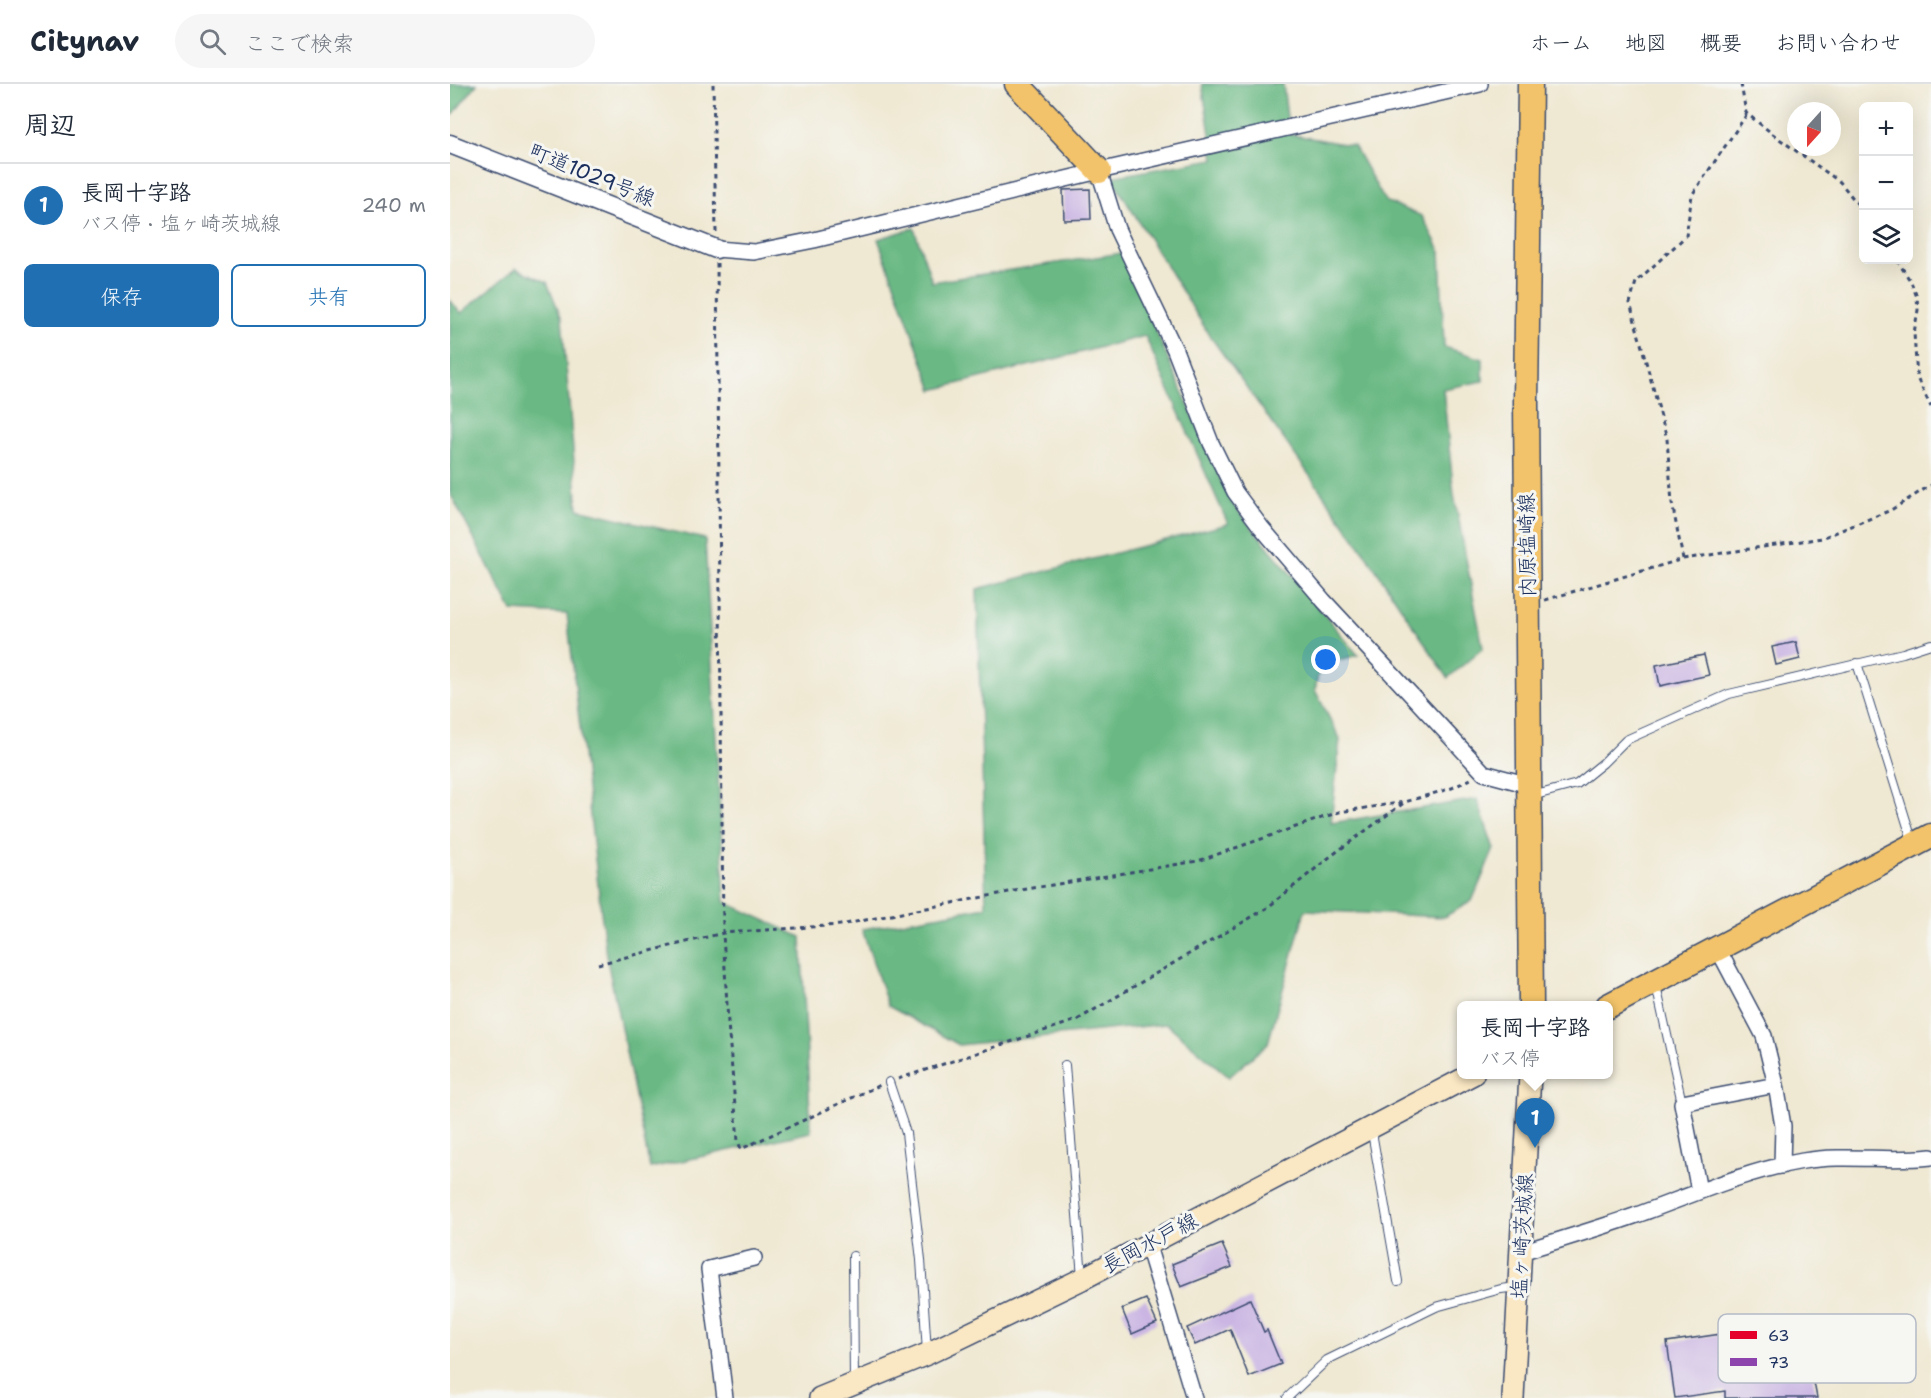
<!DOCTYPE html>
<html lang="ja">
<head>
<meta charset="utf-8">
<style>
  body { margin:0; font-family:"Shantell Sans","Klee One",sans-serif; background:#f6f6f7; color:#1f2937 }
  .controls { position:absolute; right:18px; top:18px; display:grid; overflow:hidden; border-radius:9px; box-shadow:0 6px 24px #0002 }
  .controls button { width:54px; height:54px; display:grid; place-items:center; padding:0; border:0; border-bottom:2px solid #e0e1e3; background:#fff; color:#1f2937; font:30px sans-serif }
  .compass { position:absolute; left:1337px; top:18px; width:54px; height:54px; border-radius:50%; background:#fff; box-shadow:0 6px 24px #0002; rotate:201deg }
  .you { position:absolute; left:876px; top:576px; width:21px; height:21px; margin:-15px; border:4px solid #fff; border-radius:50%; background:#1a73e8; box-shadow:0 0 0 9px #1a73e833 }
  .badge { display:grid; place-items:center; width:39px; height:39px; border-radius:50%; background:#1f6fb2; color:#fff; font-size:20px; font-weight:700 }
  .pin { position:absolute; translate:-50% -50px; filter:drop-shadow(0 2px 3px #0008) }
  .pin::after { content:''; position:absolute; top:32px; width:21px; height:18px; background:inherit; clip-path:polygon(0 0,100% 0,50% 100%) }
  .popup { position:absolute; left:1007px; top:917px; width:156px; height:78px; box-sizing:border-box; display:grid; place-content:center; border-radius:9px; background:#fff; filter:drop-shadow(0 2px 4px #0005); font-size:20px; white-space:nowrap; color:#747a83 }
  .popup b { font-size:22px; color:#1f2937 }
  .popup::after { content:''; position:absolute; left:50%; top:100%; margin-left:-12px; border:12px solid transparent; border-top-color:#fff }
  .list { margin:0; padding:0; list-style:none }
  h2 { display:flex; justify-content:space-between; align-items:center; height:78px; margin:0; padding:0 24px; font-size:26px }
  h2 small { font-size:20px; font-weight:400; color:#747a83 }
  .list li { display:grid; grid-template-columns:39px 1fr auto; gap:18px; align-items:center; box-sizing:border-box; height:84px; padding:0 24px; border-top:2px solid #e0e1e3 }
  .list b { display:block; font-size:22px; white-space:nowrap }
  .list p { margin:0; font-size:20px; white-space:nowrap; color:#747a83 }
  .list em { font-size:20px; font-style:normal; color:#747a83 }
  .actions { display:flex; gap:12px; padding:18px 24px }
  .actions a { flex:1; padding:14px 0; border:2px solid #1f6fb2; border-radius:9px; text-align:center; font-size:21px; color:#1f6fb2 }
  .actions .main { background:#1f6fb2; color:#fff }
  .icon { flex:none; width:33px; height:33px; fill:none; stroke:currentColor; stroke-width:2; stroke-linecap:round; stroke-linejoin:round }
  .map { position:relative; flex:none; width:1481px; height:1314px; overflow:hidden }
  header { display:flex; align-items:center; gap:36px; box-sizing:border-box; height:84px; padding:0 30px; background:#fff; border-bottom:2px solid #e0e1e3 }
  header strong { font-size:28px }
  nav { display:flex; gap:33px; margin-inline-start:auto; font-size:21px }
  .search { width:420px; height:54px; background:#f6f6f7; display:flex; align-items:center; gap:15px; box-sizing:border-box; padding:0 21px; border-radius:33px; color:#747a83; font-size:22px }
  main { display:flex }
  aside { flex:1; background:#fff }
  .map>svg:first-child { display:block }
</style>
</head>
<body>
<header>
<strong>Citynav</strong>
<div class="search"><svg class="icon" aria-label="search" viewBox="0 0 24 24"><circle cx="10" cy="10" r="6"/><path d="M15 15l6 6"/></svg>ここで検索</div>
<nav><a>ホーム</a><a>地図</a><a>概要</a><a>お問い合わせ</a></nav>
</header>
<main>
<aside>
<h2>周辺<small></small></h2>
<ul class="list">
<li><span class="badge">1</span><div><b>長岡十字路</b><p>バス停 · 塩ヶ崎茨城線</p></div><em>240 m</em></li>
</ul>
<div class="actions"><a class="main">保存</a><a>共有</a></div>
</aside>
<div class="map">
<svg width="1481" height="1314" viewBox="0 0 1481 1314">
  <rect width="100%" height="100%" fill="#f6f6f2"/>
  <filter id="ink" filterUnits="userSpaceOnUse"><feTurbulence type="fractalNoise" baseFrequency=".0167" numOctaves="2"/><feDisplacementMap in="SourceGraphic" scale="12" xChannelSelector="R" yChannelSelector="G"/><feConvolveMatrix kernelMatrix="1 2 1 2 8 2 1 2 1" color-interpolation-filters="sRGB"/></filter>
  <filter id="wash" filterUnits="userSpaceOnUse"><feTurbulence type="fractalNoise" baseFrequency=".008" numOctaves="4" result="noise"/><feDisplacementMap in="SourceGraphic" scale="24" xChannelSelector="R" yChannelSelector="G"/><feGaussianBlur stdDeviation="1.35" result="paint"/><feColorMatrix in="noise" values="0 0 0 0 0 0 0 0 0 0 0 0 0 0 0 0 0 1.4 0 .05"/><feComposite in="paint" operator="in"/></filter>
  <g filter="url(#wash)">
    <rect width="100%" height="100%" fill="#efe8d2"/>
    <path fill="#6ab984" stroke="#427471" stroke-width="1.5" d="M0,0H27L0,34Z
      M752,0H833L839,50L904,62L935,117L972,132L990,166L994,263L1033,275V297L993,305L1004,411L1033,564L998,594L910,462L760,252L661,93L764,75Z
      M464,144L482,198L672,169L780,417L908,571L870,581L865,606L890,655L881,739L1027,715L1044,765L1022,817L994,833L855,826L818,959L779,993L717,940L509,961L438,922L412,845L536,823L527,505L778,440L695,252L483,306L428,155Z
      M66,184L97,198L112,235L128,425L255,455L275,818L351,853L361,1048L200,1084L156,871L117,530L62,527L0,409V216L11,229Z"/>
    <g id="blocks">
      <path fill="#cab5e3" d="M640,105L641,135L614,136L613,106Z
        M1346,558L1350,575L1326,581L1322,563Z
        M1254,571L1259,591L1210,602L1206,581Z
        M772,1160L782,1183L731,1203L722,1180Z
        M696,1215L707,1239L682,1250L672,1225Z
        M800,1215L814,1248L817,1246L831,1280L799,1293L780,1245L745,1261L737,1244Z
        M1365,1236L1373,1292L1363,1293L1367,1314H1275V1307L1225,1314L1217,1258Z"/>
    </g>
  </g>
  <g filter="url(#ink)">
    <use href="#blocks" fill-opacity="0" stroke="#3b4b6f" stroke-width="1.5"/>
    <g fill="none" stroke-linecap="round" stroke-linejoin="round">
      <g stroke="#3b4b6f" stroke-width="10">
        <path id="service" d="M1407,579L1463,759
          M1082,712L1127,700L1153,679L1176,656L1279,610L1453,569L1481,560
          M1206,901L1232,1019
          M615,981L632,1193
          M439,998L456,1049L471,1176L477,1268
          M924,1045L923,1054L948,1197
          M403,1172L404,1299
          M837,1314L877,1276L986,1223L1051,1205L1067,1203"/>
      </g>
      <g stroke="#3b4b6f" stroke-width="18">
        <path id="minor" d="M649,87L667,145L725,266L761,359L785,408L811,443L874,517L1034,689L1079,701
          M266,165L304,168L364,156L649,87L1030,0
          M1326,1001L1333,1042L1332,1082
          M1249,1107L1232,1019L1326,1001L1314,952L1268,865
          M698,1162L744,1314
          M1071,1168C1109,1156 1147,1145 1184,1132C1240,1112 1295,1087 1353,1077C1395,1070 1439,1078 1481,1073
          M275,1314L259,1185L304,1174"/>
      </g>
      <g stroke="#3b4b6f" stroke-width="21">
        <path id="tertiary" d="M0,60L266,165"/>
      </g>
      <g stroke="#3b4b6f" stroke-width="24">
        <path id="secondary" d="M370,1314L477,1270L632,1195L1023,990
          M1063,1314L1080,990"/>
      </g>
      <g stroke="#3b4b6f" stroke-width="27">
        <path id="primary" d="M567,0L649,87
          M1080,0L1076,318L1081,922
          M1158,922L1481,752"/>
      </g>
      <path stroke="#3b4b6f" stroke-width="3" stroke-dasharray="4.5 4.5" stroke-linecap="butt" d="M263,0L266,148
        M1291,0L1296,29L1328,54L1390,98L1414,128
        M1447,176L1461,198L1467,213L1468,226L1464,249L1467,294L1481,323
        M267,179L273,849L278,939L288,1057L291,1065L430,1001
        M1233,475L1222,419L1217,355L1180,219L1186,198L1236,152L1242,111L1297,30
        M1095,516L1233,475L1372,454L1441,426L1481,401
        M148,880L273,849L390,841L559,808L748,777L889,728L955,718L1002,704L1021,695
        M448,995L627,936L817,824L881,772L955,718"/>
      <use href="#service" stroke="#fff" stroke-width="8"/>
      <use href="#minor" stroke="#fff" stroke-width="15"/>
      <use href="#tertiary" stroke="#fff" stroke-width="18"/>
      <use href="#secondary" stroke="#fae7c3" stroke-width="21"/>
      <use href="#primary" stroke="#f2c36a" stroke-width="24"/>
    </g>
  </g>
  <g text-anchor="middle" stroke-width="6" stroke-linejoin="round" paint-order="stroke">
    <g font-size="21" fill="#1b2f5e" stroke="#f6f6f2">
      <text transform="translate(142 91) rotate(22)" y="7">町道1029号線</text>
      <text transform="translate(1077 461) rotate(-91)" y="7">内原塩崎線</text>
      <text transform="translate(1072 1152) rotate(-87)" y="7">塩ヶ崎茨城線</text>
      <text transform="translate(700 1159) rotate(-28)" y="7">長岡水戸線</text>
    </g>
  </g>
  <rect x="1268" y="1230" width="198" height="69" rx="9" fill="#f6f6f2" stroke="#b4bac6" stroke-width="1.5"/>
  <rect x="1280" y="1247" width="27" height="8" fill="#e4002b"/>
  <rect x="1280" y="1274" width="27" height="8" fill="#8e44ad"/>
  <g font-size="16" fill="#1b2f5e">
    <text x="1318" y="1257">63</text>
    <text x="1318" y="1284">73</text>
  </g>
</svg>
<div class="controls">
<button>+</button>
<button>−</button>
<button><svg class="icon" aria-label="layers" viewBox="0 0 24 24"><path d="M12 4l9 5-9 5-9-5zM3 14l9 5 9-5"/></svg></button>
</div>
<svg class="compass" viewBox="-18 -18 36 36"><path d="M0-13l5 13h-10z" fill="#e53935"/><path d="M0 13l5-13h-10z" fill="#747a83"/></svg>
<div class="you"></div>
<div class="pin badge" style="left:1085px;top:1064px">1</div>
<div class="popup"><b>長岡十字路</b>バス停</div>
</div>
</main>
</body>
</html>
